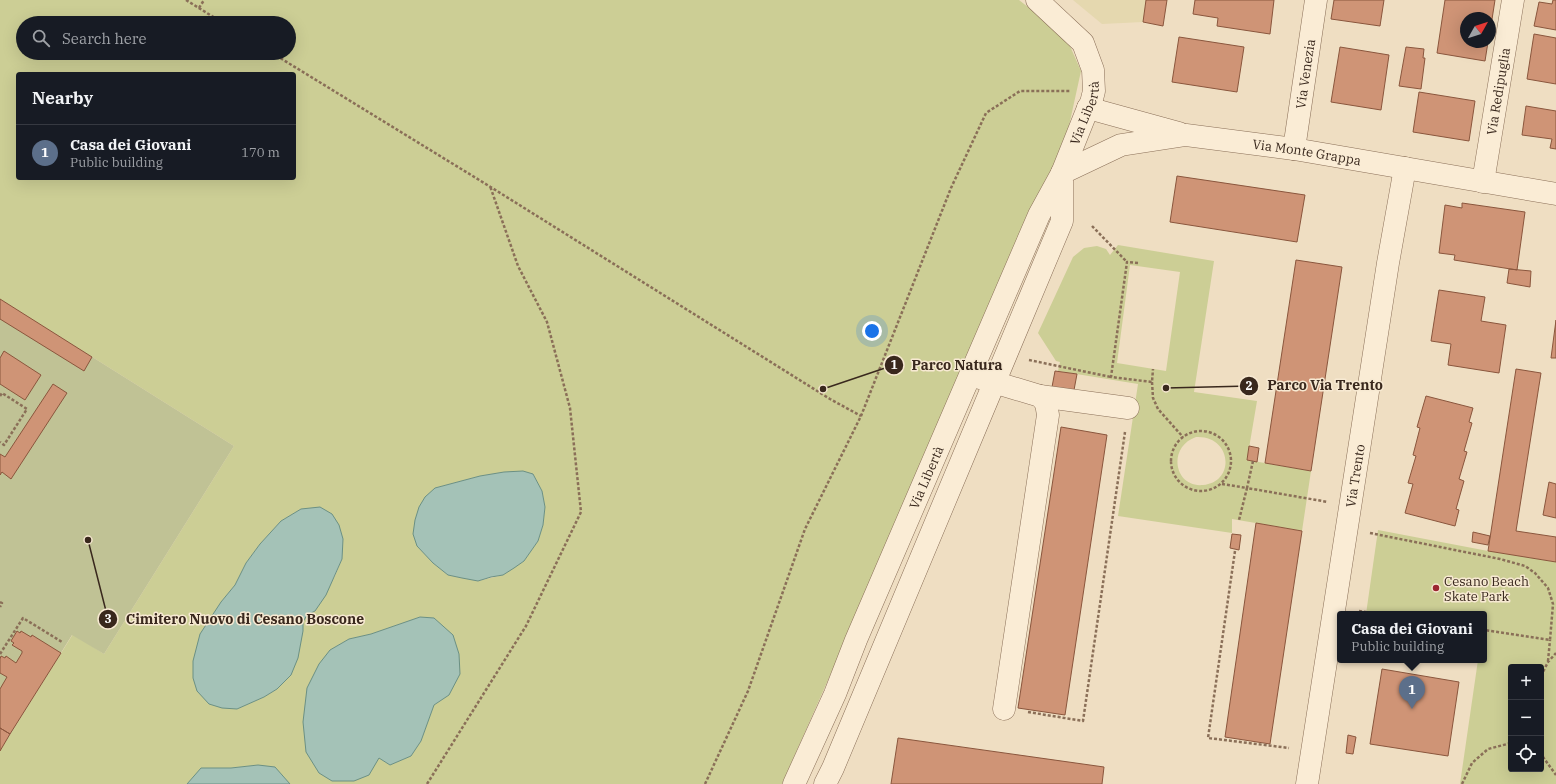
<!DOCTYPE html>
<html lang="en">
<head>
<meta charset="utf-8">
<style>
  body { margin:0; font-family:"IBM Plex Serif",serif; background:#242831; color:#f1f3f6 }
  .controls { position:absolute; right:12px; bottom:12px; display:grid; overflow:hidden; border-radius:4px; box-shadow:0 4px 16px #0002 }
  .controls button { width:36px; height:36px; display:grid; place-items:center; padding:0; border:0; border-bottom:1px solid #363941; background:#171b24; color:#f1f3f6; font:20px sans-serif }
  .compass { position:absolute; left:1460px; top:12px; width:36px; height:36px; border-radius:50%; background:#171b24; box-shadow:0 4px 16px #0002; rotate:51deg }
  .you { position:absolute; left:872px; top:331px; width:14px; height:14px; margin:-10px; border:3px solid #fff; border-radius:50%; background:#1a73e8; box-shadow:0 0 0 6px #1a73e833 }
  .badge { display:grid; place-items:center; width:26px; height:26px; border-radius:50%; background:#ca979d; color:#fff; font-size:13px; font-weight:700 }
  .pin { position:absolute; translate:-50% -33px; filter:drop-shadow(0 1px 2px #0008) }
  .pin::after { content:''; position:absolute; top:21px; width:14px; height:12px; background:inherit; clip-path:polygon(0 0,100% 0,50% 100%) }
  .popup { position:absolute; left:1337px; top:611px; width:150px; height:52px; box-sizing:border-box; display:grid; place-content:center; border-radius:4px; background:#171b24; filter:drop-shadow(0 1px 3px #0005); font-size:13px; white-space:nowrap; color:#9ea1a6 }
  .popup b { font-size:15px; color:#f1f3f6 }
  .popup::after { content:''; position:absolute; left:50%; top:100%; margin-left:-8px; border:8px solid transparent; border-top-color:#171b24 }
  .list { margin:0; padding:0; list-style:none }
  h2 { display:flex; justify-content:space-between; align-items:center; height:52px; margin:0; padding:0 16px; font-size:17px }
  h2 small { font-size:13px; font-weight:400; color:#9ea1a6 }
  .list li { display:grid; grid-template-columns:26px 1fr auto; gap:12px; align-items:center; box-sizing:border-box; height:56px; padding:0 16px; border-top:1px solid #363941 }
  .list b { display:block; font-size:15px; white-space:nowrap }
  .list p { margin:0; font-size:13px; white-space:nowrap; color:#9ea1a6 }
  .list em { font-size:13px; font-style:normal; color:#9ea1a6 }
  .icon { flex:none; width:22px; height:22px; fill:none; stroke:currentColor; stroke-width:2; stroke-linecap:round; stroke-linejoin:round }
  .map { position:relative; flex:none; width:1556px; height:784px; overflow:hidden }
  .search { position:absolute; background:#171b24; box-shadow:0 4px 16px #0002; left:16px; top:16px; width:280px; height:44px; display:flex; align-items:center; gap:10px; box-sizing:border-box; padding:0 14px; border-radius:22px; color:#9ea1a6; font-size:15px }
  .panel { position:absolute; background:#171b24; box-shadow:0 4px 16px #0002; left:16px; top:72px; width:280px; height:108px; border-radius:4px }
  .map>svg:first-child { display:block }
</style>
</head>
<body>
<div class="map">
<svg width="1556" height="784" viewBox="0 0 1556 784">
  <rect width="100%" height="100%" fill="#efdec2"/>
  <path fill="#e5d8af" d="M1073,0H1146L1143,22L1102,24Z"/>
  <path fill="#ccce95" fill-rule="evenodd" d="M0,0H1019L1066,37L1081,71L1065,144L782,784H290L286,780L258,765L231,768L201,769L187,784H0V751L73,634L104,654L234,446L0,299ZM23,23H289V53H23ZM18,74H294V178H18ZM504,472L533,474L542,491L545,507L543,525L538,541L524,561L503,575L478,581L448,575L433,563L417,546L435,488L480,476ZM301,509L343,539L342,559L335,576L315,610L307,615L302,622L303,631L300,642L277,689L264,697L237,709L200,634L221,602L235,585L246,563L260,544L281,521ZM420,617L449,695L434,705L421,741L411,756L390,765L379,758L330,650L349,639L371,634Z
    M1118,245L1214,261L1194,392L1257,401L1247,460L1311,471L1302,531L1232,519V533L1118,516L1138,384L1058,371L1060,362L1056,361L1038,333L1073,257L1084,248L1097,246L1106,249L1110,255ZM1130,265L1180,272L1166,371L1117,363ZM1196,437C1232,435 1236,482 1203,485C1174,488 1167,447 1196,437Z
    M1378,530L1488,551L1556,562V784H1460L1478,660H1484V614H1366ZM1511,667H1541V769H1511Z"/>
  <path fill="#c0c295" d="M0,299L234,446L104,654L72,635L0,751Z"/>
  <path fill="#a4c2b7" stroke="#6b9084" d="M523,471L533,474L542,491L545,507L543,525L538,541L524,561L514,568L503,575L491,577L478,581L462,578L448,575L433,563L417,546L413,534L415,520L419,507L425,497L435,488L480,476L504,472Z
    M320,507L332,514L339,525L343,539L342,559L326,595L315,611L307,615L303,622V631L298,658L291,675L277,689L264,697L237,709L222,708L209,704L197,691L193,678V661L200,634L221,602L235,585L246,563L260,544L281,521L301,509Z
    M420,617L434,618L453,635L459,654L460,674L449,695L434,705L421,741L411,756L390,765L379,758L369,775L354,781H332L319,773L306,752L303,722L307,688L319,664L330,650L349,639L371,634Z
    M258,765L275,767L290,784H187L201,768H231Z"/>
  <path fill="#cf9476" stroke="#8a563d" d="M1146,0H1167L1163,26L1143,22Z
    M1195,0H1274L1270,34L1217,26L1218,18L1193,14Z
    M1334,0H1384L1380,26L1331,19Z
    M1445,0H1495L1490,32V18H1466V42H1488L1485,61L1437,53Z
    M1553,0H1556V30L1534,26L1539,2L1552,4Z
    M1534,34L1556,38V84L1527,79Z
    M1179,37L1244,47L1237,92L1172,82Z
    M1340,47L1389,55L1381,110L1331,102Z
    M1406,47L1424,49L1423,58H1425L1421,89L1399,86Z
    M1419,92L1475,101L1469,141L1413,132Z
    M1526,106L1556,111V149L1550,148L1552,139L1522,135Z
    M1177,176L1305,195L1297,242L1170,222Z
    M1462,203L1525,212L1517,270L1454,260L1455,255L1439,253L1445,205L1462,208Z
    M1296,260L1342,267L1311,471L1265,463Z
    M1509,269L1531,271L1530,287L1507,283Z
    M1439,290L1485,297L1481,321L1506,325L1499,373L1448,365L1451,344L1431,341Z
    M0,299L92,357L84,371L0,319Z
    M1556,320V358H1551Z
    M4,351L41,375L25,400L0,384V358Z
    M1516,369L1541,373L1516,531L1556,537V562L1488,551Z
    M1055,371L1077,374L1074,390L1052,387Z
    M53,384L67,393L11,479L2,472L0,475V454L5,457Z
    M1426,396L1473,408L1469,422L1472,423L1464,451L1467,452L1459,479L1464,481L1456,509L1459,510L1455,526L1405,513L1413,484L1408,483L1416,456L1413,455L1420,428L1417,427Z
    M1061,427L1107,435L1065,715L1018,708Z
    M1249,446L1259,448L1257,462L1247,460Z
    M1549,482L1556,484V518L1543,515Z
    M1256,523L1302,531L1270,744L1225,737Z
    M1473,532L1490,536L1488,545L1472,542Z
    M1232,534L1241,535L1239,550L1230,548Z
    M17,631L20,633L21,631L31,637L32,635L61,653L10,734L0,728V689L7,677L0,673V659L1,656L5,658L6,656L16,663L22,653V651L12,645L14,643L11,641Z
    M1382,669L1459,682L1448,756L1370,744Z
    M0,728L10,734L0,751Z
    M1348,735L1356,737L1353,754L1346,753Z
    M898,738L1104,767L1102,784H891Z"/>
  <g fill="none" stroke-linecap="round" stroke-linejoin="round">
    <g stroke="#8a6f58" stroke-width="23">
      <g id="minor">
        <path d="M1088,108L1179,133"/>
        <path id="s1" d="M1294,149L1316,0"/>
        <path id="s2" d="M1483,182L1513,0"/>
        <path d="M980,378L1040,396L1046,403L1048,415L1004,709"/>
        <path d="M1040,396L1128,408"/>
        <path id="s3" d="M794,784L835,694L856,640L1039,215L1062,173L1088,108L1091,103L1094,91L1093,70L1083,43L1037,0"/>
        <path id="s4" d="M825,784L833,768L1062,221V173L1121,145L1186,135L1294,149L1556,194"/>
        <path id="s5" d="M1307,784L1388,263L1405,168"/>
      </g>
    </g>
    <path stroke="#8a6f58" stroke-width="2.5" stroke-dasharray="3 2" stroke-linecap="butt" d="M186,0L223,23
      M199,8L204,0
      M272,53L489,186L830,399L861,416
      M1092,226L1127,262
      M1138,263L1127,262L1111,377L1152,382L1153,369
      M1029,360L1111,377
      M1152,382L1153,398L1158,409L1183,437
      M0,396L2,393L27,409L4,445L0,442
      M1171 461a30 30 0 1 1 60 0a30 30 0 1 1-60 0Z
      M1253,461L1247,488L1328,502
      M1222,484L1247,488L1239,520
      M1370,533L1500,559L1525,566L1535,573L1548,588L1553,604L1550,640L1484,630
      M1235,551L1208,738L1289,748
      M0,602L2,603L0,607
      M1359,611L1380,614
      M0,654L23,618L62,642
      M1548,661L1550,640
      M1541,676L1548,662L1556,653
      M1028,712L1083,721L1125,432
      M1541,752L1543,757L1556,775
      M427,784L526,626L581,512L570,408L547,322L518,266L490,186
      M705,784L748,691L805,529L861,416L951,188L986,113L1020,91H1071
      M1462,784L1472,763L1488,749L1511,743"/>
    <use href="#minor" stroke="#faecd5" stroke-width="22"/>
  </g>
  <circle fill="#9b2630" stroke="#f7e9d2" stroke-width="1.5" cx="1436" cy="588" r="4"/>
  <g text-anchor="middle" stroke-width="3" stroke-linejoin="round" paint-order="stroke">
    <g font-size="13" fill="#39281d" stroke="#f7e9d2">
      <text dy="5" stroke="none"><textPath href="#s1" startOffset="76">Via Venezia</textPath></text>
      <text dy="5" stroke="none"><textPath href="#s2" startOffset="92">Via Redipuglia</textPath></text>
      <text dy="5" stroke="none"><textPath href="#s3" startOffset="732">Via Libertà</textPath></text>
      <text dy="5" stroke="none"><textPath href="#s4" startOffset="912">Via Monte Grappa</textPath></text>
      <text dy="5" stroke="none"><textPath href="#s5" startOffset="312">Via Trento</textPath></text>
      <text dy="5" stroke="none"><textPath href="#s3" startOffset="334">Via Libertà</textPath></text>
    </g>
    <g font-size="13" fill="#39281d" stroke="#f7e9d2" text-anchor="start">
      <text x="1444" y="586">Cesano Beach<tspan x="1444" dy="15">Skate Park</tspan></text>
    </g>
  </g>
  <path fill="none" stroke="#39281d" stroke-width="1.5" d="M823 389L894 365M1166 388L1249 386M88 540L108 619"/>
  <g fill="#39281d" stroke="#f7e9d2" stroke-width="1.5">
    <circle cx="823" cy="389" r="4"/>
    <circle cx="1166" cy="388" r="4"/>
    <circle cx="88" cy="540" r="4"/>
    <circle cx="894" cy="365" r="10"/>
    <circle cx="1249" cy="386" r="10"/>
    <circle cx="108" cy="619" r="10"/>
  </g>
  <g font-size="12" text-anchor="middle" font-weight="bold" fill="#fff">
    <text x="894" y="369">1</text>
    <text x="1249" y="390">2</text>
    <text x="108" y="623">3</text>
  </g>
  <g font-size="14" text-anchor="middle" font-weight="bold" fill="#39281d" stroke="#f7e9d2" stroke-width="3" stroke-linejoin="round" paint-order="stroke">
    <text x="957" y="370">Parco Natura</text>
    <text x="1325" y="390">Parco Via Trento</text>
    <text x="245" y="624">Cimitero Nuovo di Cesano Boscone</text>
  </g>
</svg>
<div class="controls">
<button>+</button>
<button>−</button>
<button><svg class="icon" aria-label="locate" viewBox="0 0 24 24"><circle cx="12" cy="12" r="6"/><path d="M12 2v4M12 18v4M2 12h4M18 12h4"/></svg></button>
</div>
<svg class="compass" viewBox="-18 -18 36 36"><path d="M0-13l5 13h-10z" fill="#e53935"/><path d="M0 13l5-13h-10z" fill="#9ea1a6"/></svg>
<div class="you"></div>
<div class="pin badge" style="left:1412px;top:709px;background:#5c6f8a">1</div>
<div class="popup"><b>Casa dei Giovani</b>Public building</div>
<div class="search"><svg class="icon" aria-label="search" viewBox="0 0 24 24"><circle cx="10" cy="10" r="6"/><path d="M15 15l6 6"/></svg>Search here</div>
<section class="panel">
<h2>Nearby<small></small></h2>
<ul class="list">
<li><span class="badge" style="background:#5c6f8a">1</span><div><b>Casa dei Giovani</b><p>Public building</p></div><em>170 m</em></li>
</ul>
</section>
</div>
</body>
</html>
